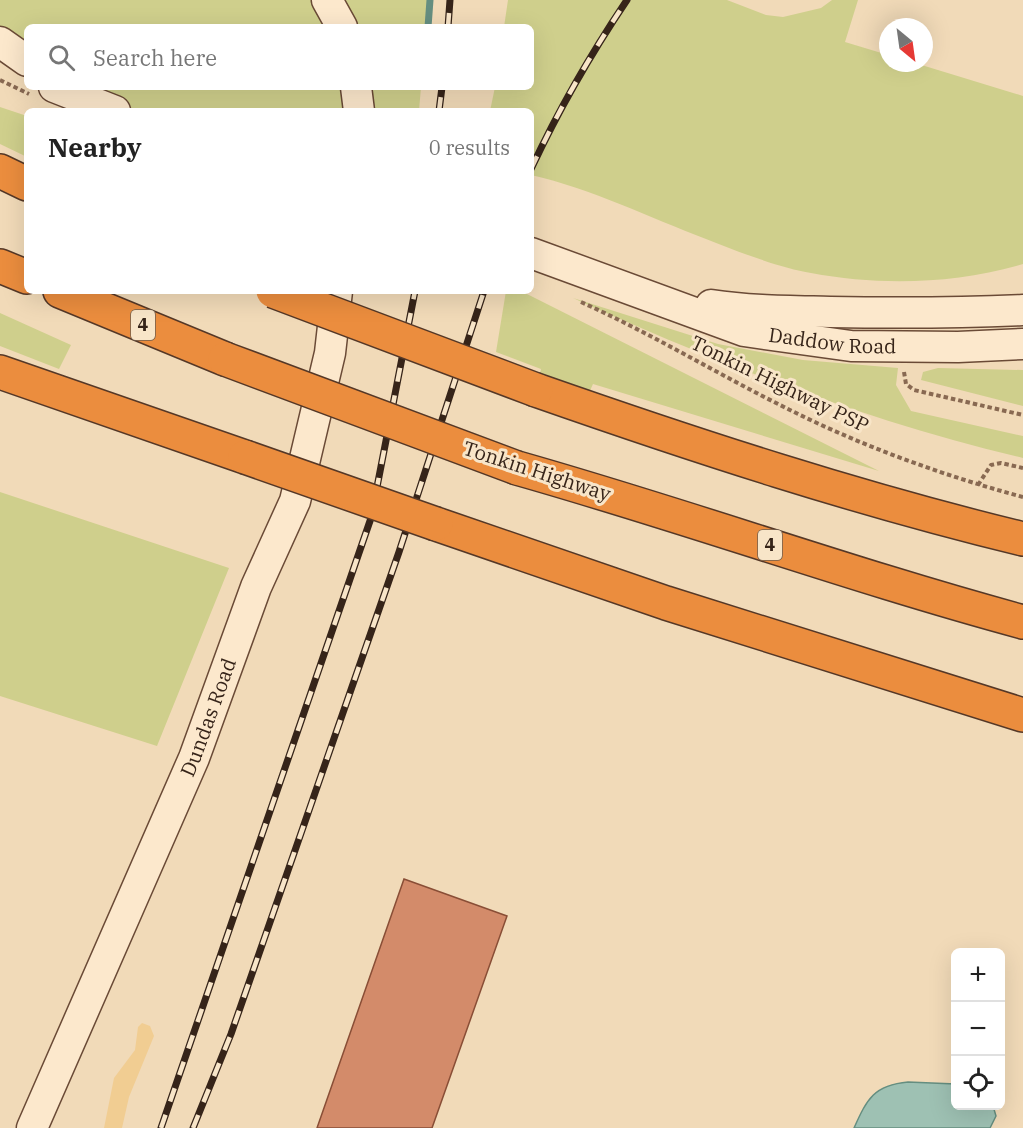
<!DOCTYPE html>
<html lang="en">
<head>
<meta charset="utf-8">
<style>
  body { margin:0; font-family:"IBM Plex Serif",serif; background:#f6f6f6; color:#222 }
  .controls { position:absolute; right:18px; bottom:18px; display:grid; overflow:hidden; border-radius:9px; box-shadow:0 6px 24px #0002 }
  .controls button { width:54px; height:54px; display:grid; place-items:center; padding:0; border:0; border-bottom:2px solid #e0e0e0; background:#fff; color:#222; font:30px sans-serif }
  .compass { position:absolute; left:879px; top:18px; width:54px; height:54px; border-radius:50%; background:#fff; box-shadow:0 6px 24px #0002; rotate:151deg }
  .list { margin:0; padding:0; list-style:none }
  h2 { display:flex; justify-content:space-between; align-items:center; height:78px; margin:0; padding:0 24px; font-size:26px }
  h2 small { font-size:20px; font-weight:400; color:#767676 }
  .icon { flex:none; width:33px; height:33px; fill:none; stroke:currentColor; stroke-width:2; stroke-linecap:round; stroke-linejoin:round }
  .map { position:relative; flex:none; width:1023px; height:1128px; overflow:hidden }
  .search { position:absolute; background:#fff; box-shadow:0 6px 24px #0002; left:24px; top:24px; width:510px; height:66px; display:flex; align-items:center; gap:15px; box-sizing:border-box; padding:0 21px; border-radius:9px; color:#767676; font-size:22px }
  .panel { position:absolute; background:#fff; box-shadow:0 6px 24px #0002; left:24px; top:108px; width:510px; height:186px; border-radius:9px }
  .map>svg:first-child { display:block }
</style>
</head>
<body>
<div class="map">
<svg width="1023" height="1128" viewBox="0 0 1023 1128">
  <rect width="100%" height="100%" fill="#f1dab8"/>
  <path fill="#cfcf8c" d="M0,0H430L428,27H27V61L0,42Z
    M508,0H727L766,15L783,17L821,8L832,0H858L845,42L888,55V63H915L1023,96V264C954,284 881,286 811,273C780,268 736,251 706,239C648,217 592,189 531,175V111H490L495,87H531V27H504Z
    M56,87H421L419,111H115Z
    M0,107L27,116V157L0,144Z
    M506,291L527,294L879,471L593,384L588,395L538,383L541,369L496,352Z
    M573,298L718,344L803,360L898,368L896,385L911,411L1023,436V458C868,421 718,364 573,298Z
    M0,313L71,345L59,369L0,346Z
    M938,368L1023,370V406L921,380L923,372Z
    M0,492L229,568L157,746L0,696Z"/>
  <path fill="#f1cd92" d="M142,1023L150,1026L154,1036L129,1097L122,1128H104L114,1078L135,1050L138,1027Z"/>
  <path fill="#9ec1b3" stroke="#658e80" stroke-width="1.5" d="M908,1082L955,1084L956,1106H993L996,1116L990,1128H854C867,1099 874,1085 908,1082Z"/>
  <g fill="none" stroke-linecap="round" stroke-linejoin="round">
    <path stroke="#658e80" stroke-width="7" d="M428,27L430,0"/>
  </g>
  <path fill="#d38b6a" stroke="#894e36" stroke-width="1.5" d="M404,879L507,916L432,1128H317Z"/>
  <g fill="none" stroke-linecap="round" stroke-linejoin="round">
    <g stroke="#6a4a36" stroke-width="33">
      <g id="secondary">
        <path d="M327,0L342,27"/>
        <path d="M0,42L27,61"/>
        <path d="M54,87L115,111"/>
        <path d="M356,87L359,111"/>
        <path id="s1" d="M531,253L744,331L851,346L958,347L1023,344"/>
        <path d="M711,305C750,311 790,311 830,312C894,313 959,313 1023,310"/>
        <path id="s2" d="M32,1128L194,758L256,587L295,501L330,353L337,291"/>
      </g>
    </g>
    <g stroke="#553827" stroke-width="36">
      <path id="highway" d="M0,171L27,184
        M0,266L27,277
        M60,291L225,359
        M0,372L245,457
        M536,390C696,446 858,499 1023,539
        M517,468C687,516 853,576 1023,622
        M436,524L666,603L1023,715"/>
    </g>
    <path stroke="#886952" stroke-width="4" stroke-dasharray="4.5 3" stroke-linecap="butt" d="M0,80L29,94
      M581,302C650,333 716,373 784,407C859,445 941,475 1023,497
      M904,372L906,384L914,390L1023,415
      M978,485L991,465L1001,463L1023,468"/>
    <use href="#secondary" stroke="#fce8cc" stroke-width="30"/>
    <use href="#highway" stroke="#eb8d3e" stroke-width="33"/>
    <g stroke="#362419" stroke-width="7">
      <path id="rail" d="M448,27L450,0
        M439,111L442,87
        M531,169C559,109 590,55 627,0
        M161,1128L371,518L415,291
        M193,1128L231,1034L399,552L484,291"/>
    </g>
    <use href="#rail" stroke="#f8e5c8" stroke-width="4.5" stroke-dasharray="14" stroke-linecap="butt"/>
    <g stroke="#553827" stroke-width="36" stroke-linecap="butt">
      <path id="highway-bridge" d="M273,291L536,390
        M225,359L517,468
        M245,457L436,524"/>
    </g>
    <use href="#highway-bridge" stroke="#eb8d3e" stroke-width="33"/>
  </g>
  <g text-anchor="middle" stroke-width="6" stroke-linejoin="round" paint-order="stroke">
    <g fill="#f8e5c8" stroke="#705e4e" stroke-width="1.5">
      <rect x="131" y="310" width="24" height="30" rx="4.5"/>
      <rect x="758" y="530" width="24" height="30" rx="4.5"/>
    </g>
    <g font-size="18" font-weight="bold" fill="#362419">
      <text x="143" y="331">4</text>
      <text x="770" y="551">4</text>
    </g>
    <g font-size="20" fill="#362419" stroke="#f8e5c8">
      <text dy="7" stroke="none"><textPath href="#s1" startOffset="316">Daddow Road</textPath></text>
      <text transform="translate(780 384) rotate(26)" y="7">Tonkin Highway PSP</text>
      <text transform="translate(537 471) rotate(18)" y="7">Tonkin Highway</text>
      <text dy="7" stroke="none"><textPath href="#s2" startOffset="447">Dundas Road</textPath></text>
    </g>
  </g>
</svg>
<div class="controls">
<button>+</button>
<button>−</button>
<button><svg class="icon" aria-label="locate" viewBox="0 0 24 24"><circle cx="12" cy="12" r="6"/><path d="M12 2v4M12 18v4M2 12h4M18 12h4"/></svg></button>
</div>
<svg class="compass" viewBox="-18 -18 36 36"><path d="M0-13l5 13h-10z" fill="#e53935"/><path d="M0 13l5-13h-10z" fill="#767676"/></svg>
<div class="search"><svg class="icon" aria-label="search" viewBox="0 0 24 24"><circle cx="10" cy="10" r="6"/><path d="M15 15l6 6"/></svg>Search here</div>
<section class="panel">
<h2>Nearby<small>0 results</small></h2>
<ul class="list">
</ul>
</section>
</div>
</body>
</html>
